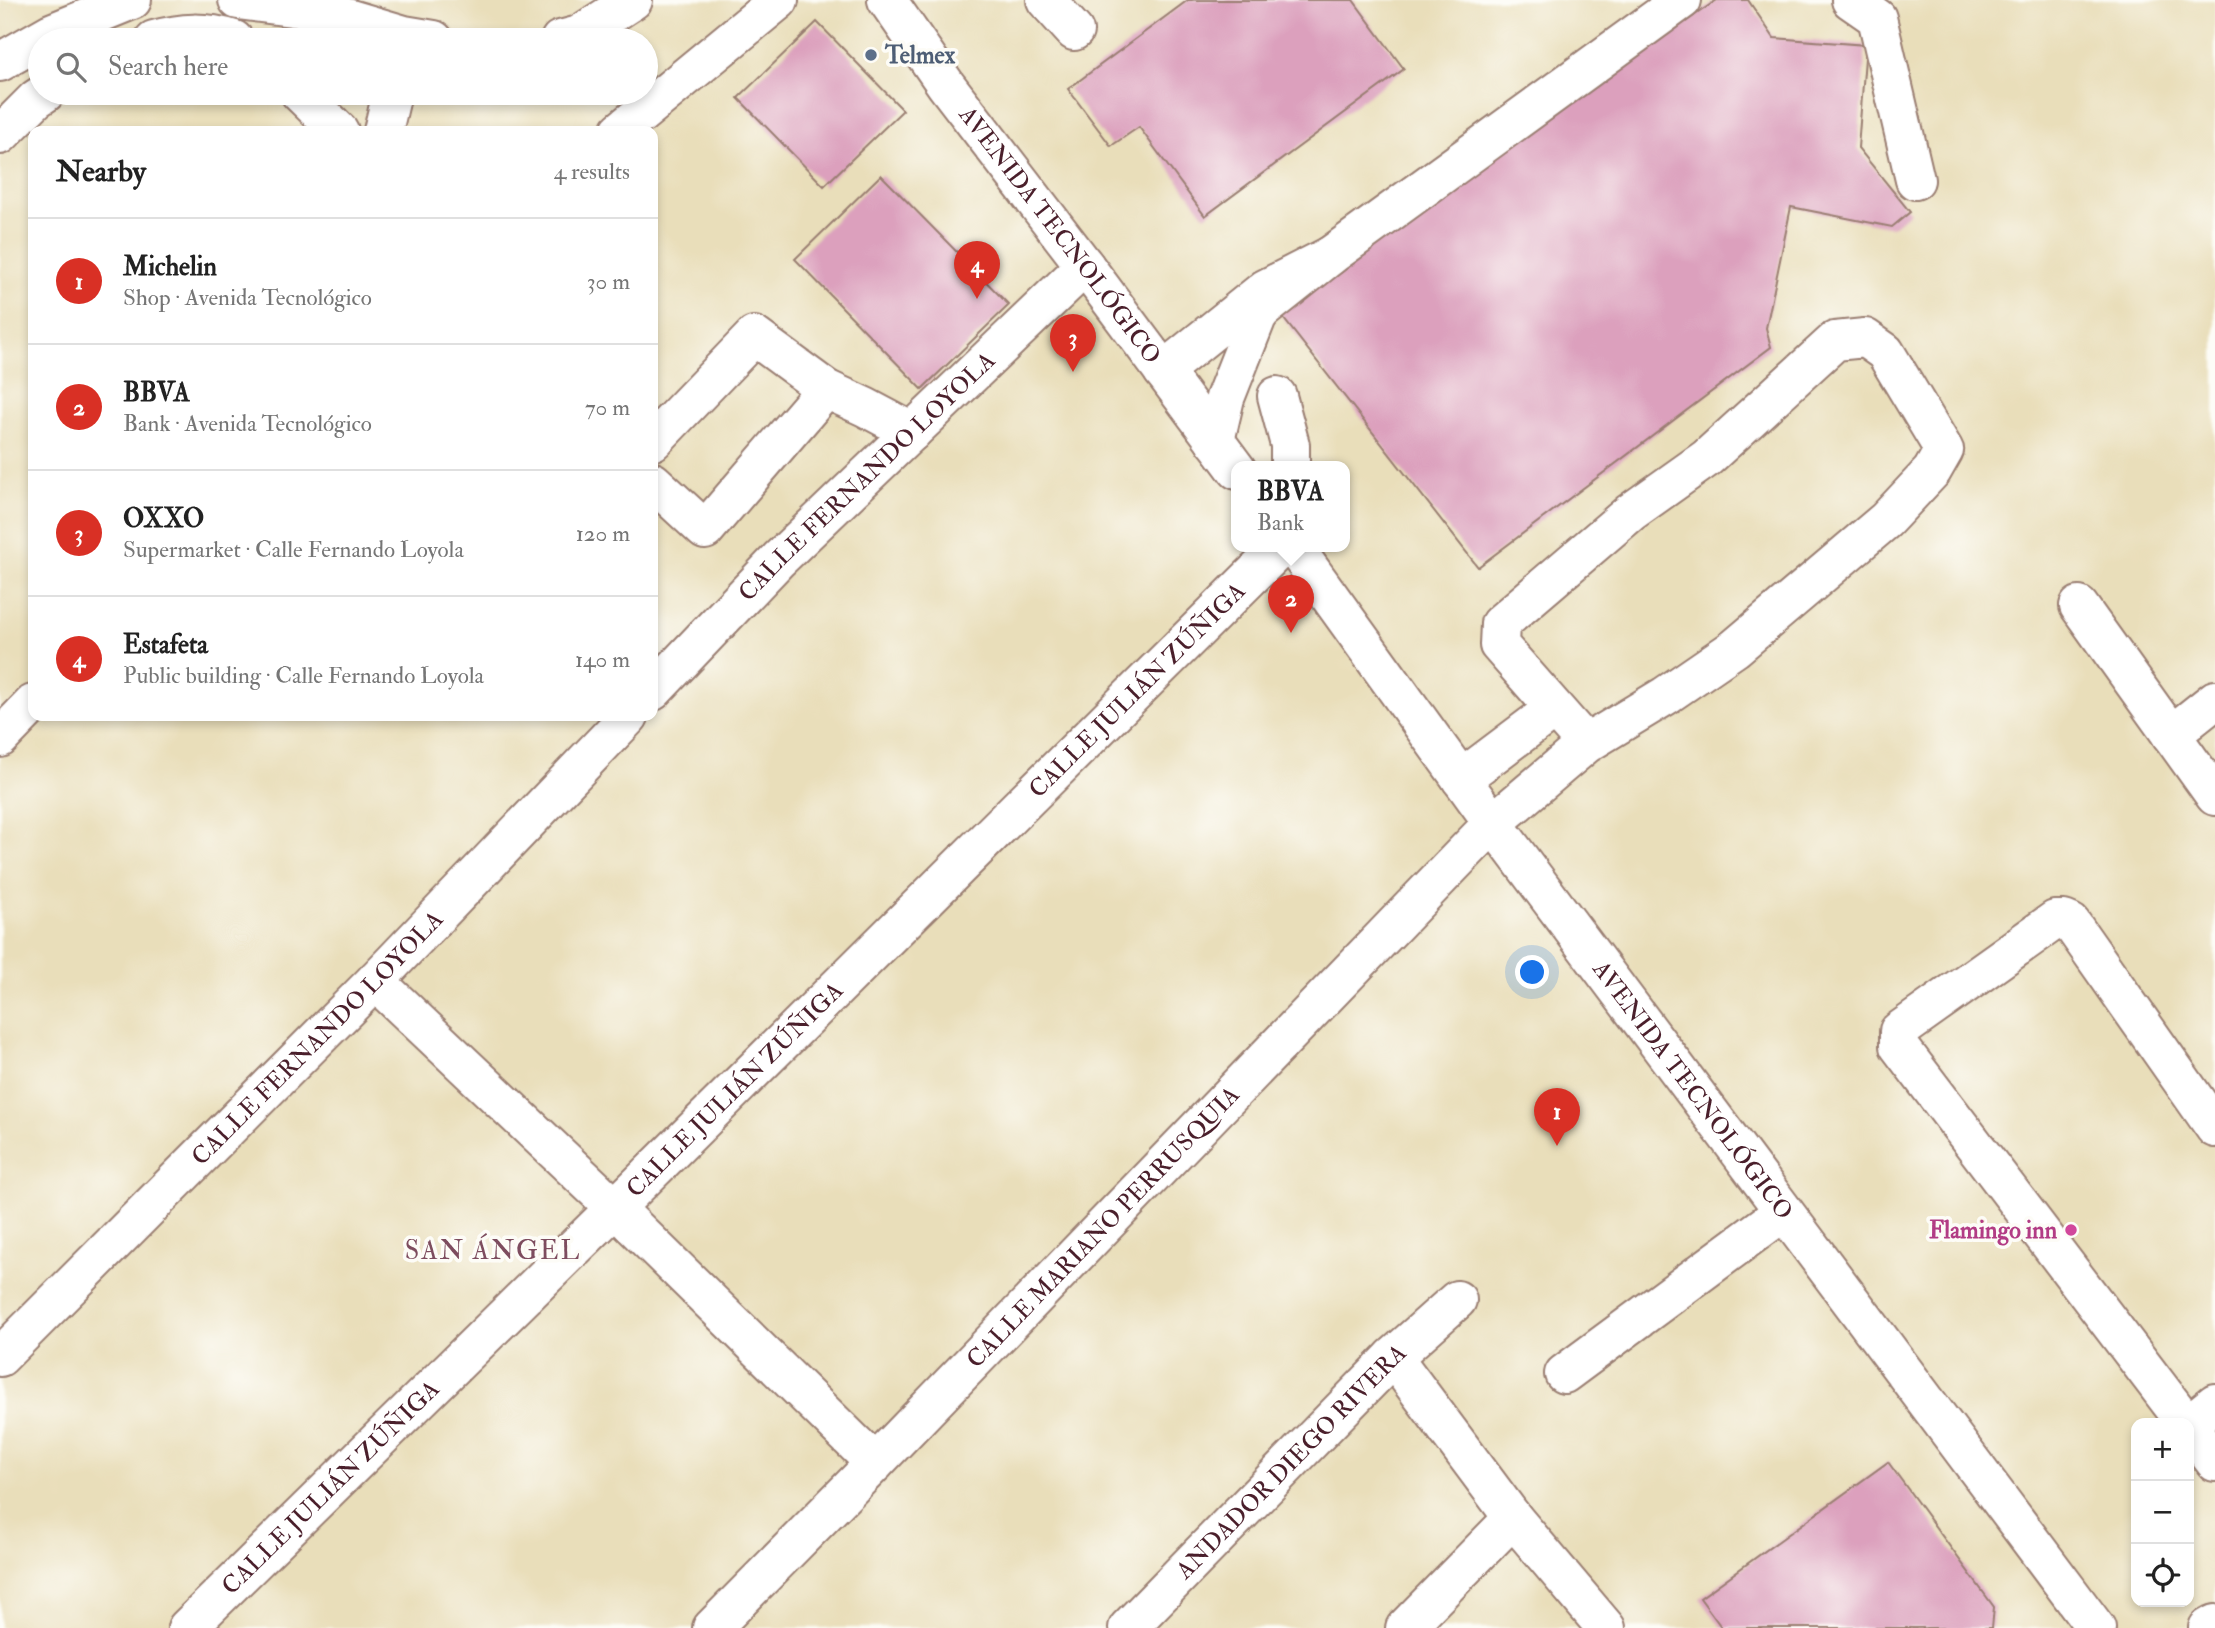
<!DOCTYPE html>
<html lang="en">
<head>
<meta charset="utf-8">
<style>
  body { margin:0; font-family:"IM FELL Double Pica",serif; background:#f2f2f2; color:#222 }
  .controls { position:absolute; right:21px; bottom:21px; display:grid; overflow:hidden; border-radius:14px; box-shadow:0 4px 10px #0003 }
  .controls button { width:63px; height:63px; display:grid; place-items:center; padding:0; border:0; border-bottom:2px solid #e0e0e0; background:#fff; color:#222; font:35px sans-serif }
  .you { position:absolute; left:1533px; top:973px; width:24px; height:24px; margin:-18px; border:5px solid #fff; border-radius:50%; background:#1a73e8; box-shadow:0 0 0 10px #1a73e833 }
  .badge { display:grid; place-items:center; width:46px; height:46px; border-radius:50%; background:#d93025; color:#fff; font-size:23px; font-weight:700 }
  .pin { position:absolute; translate:-50% -58px; filter:drop-shadow(0 2px 4px #0008) }
  .pin::after { content:''; position:absolute; top:37px; width:24px; height:21px; background:inherit; clip-path:polygon(0 0,100% 0,50% 100%) }
  .popup { position:absolute; left:1231px; top:461px; width:119px; height:91px; box-sizing:border-box; display:grid; place-content:center; border-radius:14px; background:#fff; filter:drop-shadow(0 2px 5px #0005); font-size:23px; white-space:nowrap; color:#767676 }
  .popup b { font-size:26px; color:#222 }
  .popup::after { content:''; position:absolute; left:50%; top:100%; margin-left:-14px; border:14px solid transparent; border-top-color:#fff }
  .list { margin:0; padding:0; list-style:none }
  h2 { display:flex; justify-content:space-between; align-items:center; height:91px; margin:0; padding:0 28px; font-size:30px }
  h2 small { font-size:23px; font-weight:400; color:#767676 }
  .list li { display:grid; grid-template-columns:46px 1fr auto; gap:21px; align-items:center; box-sizing:border-box; height:126px; padding:0 28px; border-top:2px solid #e0e0e0 }
  .list b { display:block; font-size:26px; white-space:nowrap }
  .list p { margin:0; font-size:23px; white-space:nowrap; color:#767676 }
  .list em { font-size:23px; font-style:normal; color:#767676 }
  .icon { flex:none; width:38px; height:38px; fill:none; stroke:currentColor; stroke-width:2; stroke-linecap:round; stroke-linejoin:round }
  .map { position:relative; flex:none; width:2215px; height:1628px; overflow:hidden }
  .search { position:absolute; background:#fff; box-shadow:0 4px 10px #0003; left:28px; top:28px; width:630px; height:77px; display:flex; align-items:center; gap:18px; box-sizing:border-box; padding:0 24px; border-radius:38px; color:#767676; font-size:26px }
  .panel { position:absolute; background:#fff; box-shadow:0 4px 10px #0003; left:28px; top:126px; width:630px; height:595px; border-radius:14px }
  .map>svg:first-child { display:block }
</style>
</head>
<body>
<div class="map">
<svg width="2215" height="1628" viewBox="0 0 2215 1628">
  <rect width="100%" height="100%" fill="#fdfcf7"/>
  <filter id="ink" filterUnits="userSpaceOnUse"><feTurbulence type="fractalNoise" baseFrequency=".0143" numOctaves="2"/><feDisplacementMap in="SourceGraphic" scale="14" xChannelSelector="R" yChannelSelector="G"/><feConvolveMatrix kernelMatrix="1 2 1 2 8 2 1 2 1" color-interpolation-filters="sRGB"/></filter>
  <filter id="wash" filterUnits="userSpaceOnUse"><feTurbulence type="fractalNoise" baseFrequency=".00686" numOctaves="4" result="noise"/><feDisplacementMap in="SourceGraphic" scale="28" xChannelSelector="R" yChannelSelector="G"/><feGaussianBlur stdDeviation="1.57" result="paint"/><feColorMatrix in="noise" values="0 0 0 0 0 0 0 0 0 0 0 0 0 0 0 0 0 1.4 0 .05"/><feComposite in="paint" operator="in"/></filter>
  <g filter="url(#wash)">
    <rect width="100%" height="100%" fill="#e9deba"/>
    <g id="blocks">
      <path fill="#dca0bd" d="M1188,0H1353L1404,69L1205,216L1139,127L1111,146L1068,89Z
        M1717,0H1748L1774,38L1866,45L1858,148L1910,212L1892,227L1791,207L1766,328L1771,347L1478,567L1273,305Z
        M817,22L903,110L824,186L738,98Z
        M881,175L1009,305L922,389L795,259Z
        M1888,1462L1994,1607L1992,1628H1722L1700,1598Z"/>
    </g>
  </g>
  <g filter="url(#ink)">
    <use href="#blocks" fill-opacity="0" stroke="#9a7e72" stroke-width="2"/>
    <g fill="none" stroke-linecap="round" stroke-linejoin="round">
      <g stroke="#9a7e72" stroke-width="42">
        <g id="minor">
          <path d="M238,0L323,11L404,35L434,40"/>
          <path id="s1" d="M887,0L946,85L1085,266L1237,470"/>
          <path d="M1046,0L1074,31"/>
          <path d="M1851,0L1877,18L1915,180"/>
          <path d="M154,40C182,32 205,31 234,40"/>
          <path d="M560,40L579,35L633,0"/>
          <path d="M0,62L51,33L132,0"/>
          <path d="M300,93L339,131"/>
          <path d="M383,131L392,93"/>
          <path d="M620,131L779,0"/>
          <path d="M0,135L36,99L45,93"/>
          <path d="M1330,256L1682,0"/>
          <path d="M1163,371L1265,289L1330,256L1262,310L1257,317L1225,398L1215,441"/>
          <path d="M1277,396L1290,445V467"/>
          <path d="M653,441L754,336L826,389L865,407L912,432"/>
          <path d="M653,482L705,530L826,389"/>
          <path id="s2" d="M1294,547L1493,823L2096,1628"/>
          <path d="M2079,606L2215,796"/>
          <path id="s3" d="M653,691L779,559L1085,266"/>
          <path d="M2171,735L2215,700"/>
          <path d="M0,738L33,704"/>
          <path d="M1461,779L1554,709"/>
          <path d="M375,981L615,1208L875,1463"/>
          <path id="s4" d="M0,1357L375,981L629,716"/>
          <path d="M1393,1357L1513,1518L1606,1628"/>
          <path d="M1564,1374L1783,1212"/>
          <path d="M2186,1423L1899,1046V1031L2055,920H2064L2071,923L2215,1128"/>
          <path d="M2189,1424L2215,1403"/>
          <path d="M2189,1428L2215,1462"/>
          <path id="s5" d="M187,1628L615,1208L1281,547"/>
          <path id="s6" d="M712,1628L875,1463L1493,823L1586,744L1665,696L1735,648L1886,520L1932,471L1944,450L1885,352L1865,338L1835,341L1707,458L1631,512L1500,624L1499,645L1586,744"/>
          <path id="s7" d="M1128,1628L1393,1357L1457,1300"/>
          <path d="M1405,1628L1513,1518"/>
          <path d="M2208,1628L2215,1624"/>
        </g>
      </g>
      <use href="#minor" stroke="#fff" stroke-width="38"/>
    </g>
  </g>
  <circle fill="#5c6f8a" stroke="#fdfcf7" stroke-width="2.5" cx="871" cy="55" r="7"/>
  <circle fill="#d1479c" stroke="#fdfcf7" stroke-width="2.5" cx="2071" cy="1230" r="7"/>
  <g text-anchor="middle" stroke-width="7" stroke-linejoin="round" paint-order="stroke">
    <g font-size="24" font-weight="bold" fill="#4e5e75" stroke="#fdfcf7" text-anchor="start">
      <text x="885" y="63">Telmex</text>
    </g>
    <g font-size="24" fill="#4a1f2b" stroke="#fdfcf7">
      <text dy="8" stroke="none"><textPath href="#s1" startOffset="292">AVENIDA TECNOLÓGICO</textPath></text>
      <text dy="8" stroke="none"><textPath href="#s3" startOffset="303">CALLE FERNANDO LOYOLA</textPath></text>
      <text dy="8" stroke="none"><textPath href="#s5" startOffset="1335">CALLE JULIÁN ZÚÑIGA</textPath></text>
      <text dy="8" stroke="none"><textPath href="#s4" startOffset="450">CALLE FERNANDO LOYOLA</textPath></text>
      <text dy="8" stroke="none"><textPath href="#s5" startOffset="768">CALLE JULIÁN ZÚÑIGA</textPath></text>
      <text dy="8" stroke="none"><textPath href="#s2" startOffset="674">AVENIDA TECNOLÓGICO</textPath></text>
      <text dy="8" stroke="none"><textPath href="#s6" startOffset="560">CALLE MARIANO PERRUSQUIA</textPath></text>
      <text dy="8" stroke="none"><textPath href="#s7" startOffset="233">ANDADOR DIEGO RIVERA</textPath></text>
      <text dy="8" stroke="none"><textPath href="#s5" startOffset="201">CALLE JULIÁN ZÚÑIGA</textPath></text>
    </g>
    <g font-size="24" font-weight="bold" fill="#b23c85" stroke="#fdfcf7" text-anchor="end">
      <text x="2057" y="1238">Flamingo inn</text>
    </g>
    <g font-size="26" letter-spacing="2" fill="#7d4c5e" stroke="#fdfcf7">
      <text x="493" y="1259">SAN ÁNGEL</text>
    </g>
  </g>
</svg>
<div class="controls">
<button>+</button>
<button>−</button>
<button><svg class="icon" aria-label="locate" viewBox="0 0 24 24"><circle cx="12" cy="12" r="6"/><path d="M12 2v4M12 18v4M2 12h4M18 12h4"/></svg></button>
</div>
<div class="you"></div>
<div class="pin badge" style="left:1557px;top:1146px">1</div>
<div class="pin badge" style="left:1291px;top:633px">2</div>
<div class="popup"><b>BBVA</b>Bank</div>
<div class="pin badge" style="left:1073px;top:372px">3</div>
<div class="pin badge" style="left:977px;top:299px">4</div>
<div class="search"><svg class="icon" aria-label="search" viewBox="0 0 24 24"><circle cx="10" cy="10" r="6"/><path d="M15 15l6 6"/></svg>Search here</div>
<section class="panel">
<h2>Nearby<small>4 results</small></h2>
<ul class="list">
<li><span class="badge">1</span><div><b>Michelin</b><p>Shop · Avenida Tecnológico</p></div><em>30 m</em></li>
<li><span class="badge">2</span><div><b>BBVA</b><p>Bank · Avenida Tecnológico</p></div><em>70 m</em></li>
<li><span class="badge">3</span><div><b>OXXO</b><p>Supermarket · Calle Fernando Loyola</p></div><em>120 m</em></li>
<li><span class="badge">4</span><div><b>Estafeta</b><p>Public building · Calle Fernando Loyola</p></div><em>140 m</em></li>
</ul>
</section>
</div>
</body>
</html>
